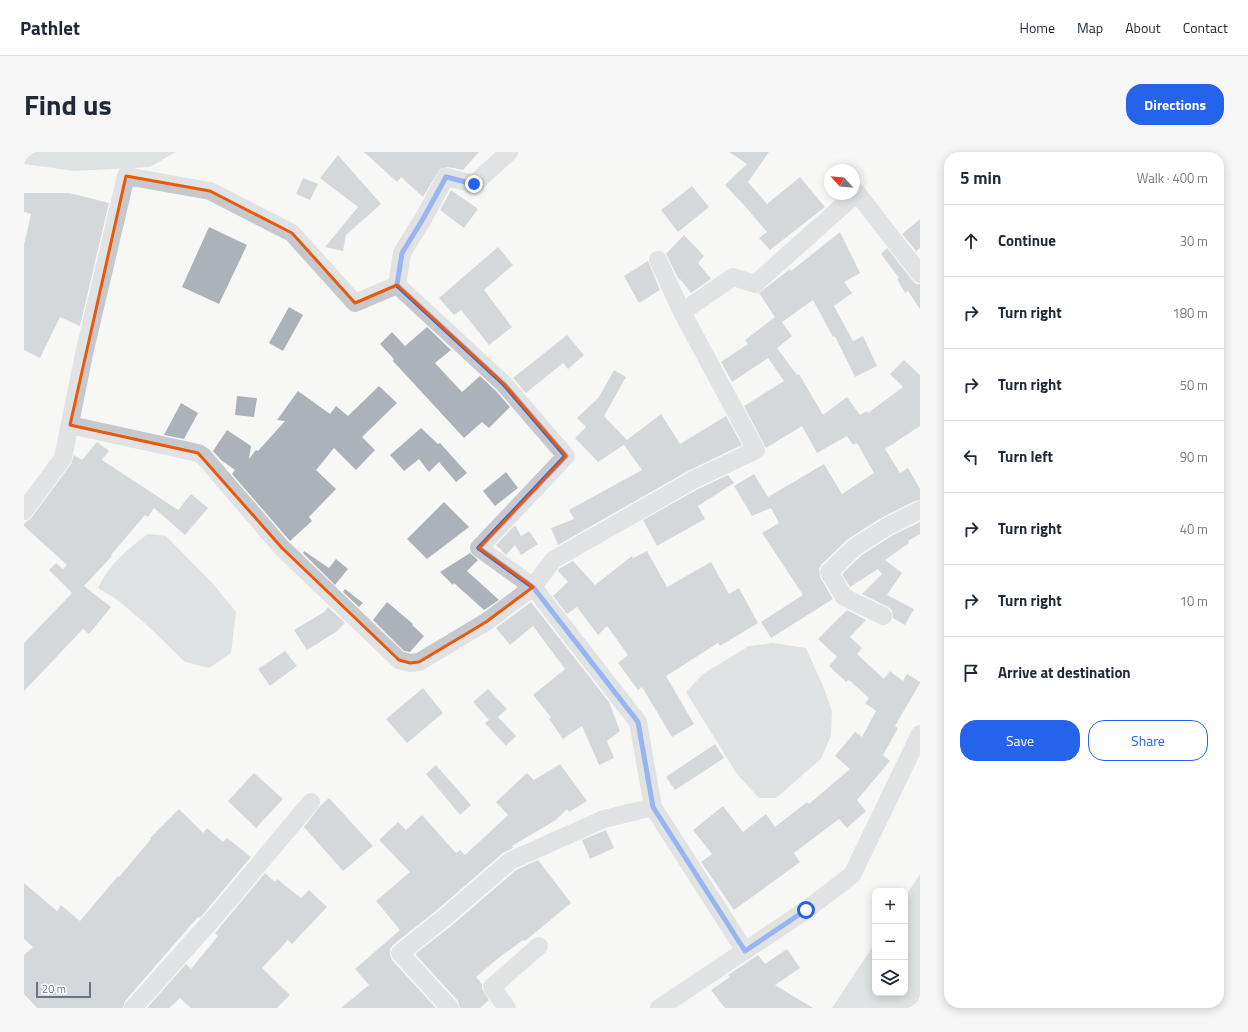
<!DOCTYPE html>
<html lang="en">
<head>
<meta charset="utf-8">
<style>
  body { margin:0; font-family:"Titillium Web",sans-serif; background:#f6f6f7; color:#1f2937 }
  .controls { position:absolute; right:12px; bottom:12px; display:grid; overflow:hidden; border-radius:8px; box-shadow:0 2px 10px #0003 }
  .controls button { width:36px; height:36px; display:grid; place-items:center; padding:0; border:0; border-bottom:1px solid #e0e1e3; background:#fff; color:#1f2937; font:20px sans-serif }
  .compass { position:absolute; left:800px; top:12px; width:36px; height:36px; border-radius:50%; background:#fff; box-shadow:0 2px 10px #0003; rotate:296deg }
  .scale { position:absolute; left:12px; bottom:10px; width:55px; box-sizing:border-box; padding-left:4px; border:2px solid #677585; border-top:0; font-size:11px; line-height:14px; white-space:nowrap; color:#677585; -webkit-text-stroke:3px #fff; paint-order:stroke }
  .stop { position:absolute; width:12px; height:12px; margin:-9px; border:3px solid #2563eb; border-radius:50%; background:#fff }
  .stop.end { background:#2563eb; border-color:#fff; box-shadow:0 1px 4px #0008 }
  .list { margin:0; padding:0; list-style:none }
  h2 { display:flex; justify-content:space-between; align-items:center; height:52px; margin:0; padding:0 16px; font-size:17px }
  h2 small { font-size:13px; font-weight:400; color:#747a83 }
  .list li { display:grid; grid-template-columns:26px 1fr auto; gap:12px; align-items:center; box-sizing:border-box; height:72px; padding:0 16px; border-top:1px solid #e0e1e3 }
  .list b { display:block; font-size:15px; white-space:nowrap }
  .list em { font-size:13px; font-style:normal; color:#747a83 }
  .actions { display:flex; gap:8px; padding:12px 16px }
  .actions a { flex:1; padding:9px 0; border:1px solid #2563eb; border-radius:16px; text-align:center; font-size:14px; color:#2563eb }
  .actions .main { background:#2563eb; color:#fff }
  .icon { flex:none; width:22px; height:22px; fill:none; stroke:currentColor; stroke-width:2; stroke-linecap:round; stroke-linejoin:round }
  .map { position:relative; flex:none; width:896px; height:856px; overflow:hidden; border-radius:16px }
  header { display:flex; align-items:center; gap:24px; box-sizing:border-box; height:56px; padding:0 20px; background:#fff; border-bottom:1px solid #e0e1e3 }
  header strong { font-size:19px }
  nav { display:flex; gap:22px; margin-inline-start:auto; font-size:14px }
  .intro { display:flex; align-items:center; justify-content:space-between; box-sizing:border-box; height:96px; padding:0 24px }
  h1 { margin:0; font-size:28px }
  .button { padding:10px 18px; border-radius:16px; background:#2563eb; color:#fff; font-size:14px; font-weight:700 }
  main { display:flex; gap:24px; padding:0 24px }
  aside { flex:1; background:#fff; border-radius:16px; box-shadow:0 2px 10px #0003 }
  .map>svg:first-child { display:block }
</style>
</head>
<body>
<header>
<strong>Pathlet</strong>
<nav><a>Home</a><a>Map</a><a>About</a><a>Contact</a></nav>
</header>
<div class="intro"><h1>Find us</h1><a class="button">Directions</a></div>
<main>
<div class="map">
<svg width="896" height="856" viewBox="0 0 896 856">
  <rect width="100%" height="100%" fill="#f7f8f5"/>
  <path fill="#bfc7cc" d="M0,0H152L126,15L51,19L0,12Z
    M124,382L142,384L190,433L212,460L207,501L185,516L161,510L125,475L95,449L74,436C85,413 103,397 124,382Z
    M749,491L782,496L799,534L808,559L807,583L797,607L752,646H735L713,622L662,540L679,522L725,494Z
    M896,722V856H808L851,791V841H881V745Z"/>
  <path fill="#abb2b9" d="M340,0H455L439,18L424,15L416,17L399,45L377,25L373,30Z
    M705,0H745L724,30L743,52L776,25L801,55L746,98L735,86L743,80L718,51L701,33L723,12Z
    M314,3L357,52L322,83L319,99L301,95L334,55L296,26Z
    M279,26L294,32L286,48L272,42Z
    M668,34L685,55L654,80L637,58Z
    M427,38L454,57L440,76L416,58Z
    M0,41H45L85,51L56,174L36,165L16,206L0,198V93L7,62L0,60Z
    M896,67V96L892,99L878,82Z
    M185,75L223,93L195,152L158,135Z
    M816,80L836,121L820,130L828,141L810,154L829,189L839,184L853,214L831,225L811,184L809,185L789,148L758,170L768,184L753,196L773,223L775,222L799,263L823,245L836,263L843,259L844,261L879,235L866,222L880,208L896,223V274L861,297L876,321L884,316L896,337V348L891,349L859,365L824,387L798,412L795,417L796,425L809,447L747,486L737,470L779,443L738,381L755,371L747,356L728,364L710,334L730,322L744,345L800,312L818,342L850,321L833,291L829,293L823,284L793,301L778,274L742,296L720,254L760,229L744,206L708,230L697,210L724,192L721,188L751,165L735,141L766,117L767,119Z
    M660,83L680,104L674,111L687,127L667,141L656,127L655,128L642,102Z
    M474,95L489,113L460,138L488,175L465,193L437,158L430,163L415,146Z
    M863,96L888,128L892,132H896V157L884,139L881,141L873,127L875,126L857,102Z
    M624,109L636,138L615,151L600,124Z
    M265,155L279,163L259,199L245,191Z
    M403,175L427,198L411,211L438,240L456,224L472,239L486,255L465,276L458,270L440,286L369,209L370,207L356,192L368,180L381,194Z
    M543,183L560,203L544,217L539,211L502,241L489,226Z
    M590,218L602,225L580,264L603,288L637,262L656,292L702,264L718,293L664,319L534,393L527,376L550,367L545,358L618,318L600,293L574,310L551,286L562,275L553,266L575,245Z
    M355,234L373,251L338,285L351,298L332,318L310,296L292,318L312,337L285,365L288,369L266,389L208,322L211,318L197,308L189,299L203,278L227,294L225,307L232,298L234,299L261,269L253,268L274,239L306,262L312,254L324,264Z
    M213,244L233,246L230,265L211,263Z
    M157,251L174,261L160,287L140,283Z
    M397,276L414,292L416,291L443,321L432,330L415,310L405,320L395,307L380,319L366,303Z
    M73,290L85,299L78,308L154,358L167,342L184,356L161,383L130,356L124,365L121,363L87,403L88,404L60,434L87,455L65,482L59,477L0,539V491L48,441L25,418L32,411L39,417L43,413L0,374V372L8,365L47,312L50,303L58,308Z
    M482,320L494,336L471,354L459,339Z
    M704,323L710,331L674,354L681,367L633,394L619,368L674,337Z
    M420,350L445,375L403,407L383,387Z
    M896,370V382L884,389L885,391L861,408L878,421L863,443L890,457L881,473L869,466L868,458L864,455L838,442L858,422L854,417L826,435L818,422L838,403L869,383Z
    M491,373L497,384L505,379L514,392L497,403L491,393L482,403L472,393Z
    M280,399L305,416L312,407L324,417L311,433L279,401Z
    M623,399L643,435L687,410L705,442L715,436L734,471L696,494L694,491L642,524L670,572L648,585L618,535L614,538L594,511L604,503L583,474L574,483L553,455L543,462L529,444L544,430L534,419L536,416L549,409L571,433L608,404L609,406Z
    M446,401L454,408L443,419L475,448L460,458L430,431L429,433L416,420Z
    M321,437L339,451L335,455L319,440Z
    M363,450L389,472L388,473L400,484L386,500L380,499L349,468Z
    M507,450L585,550L596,579L583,589L590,606L575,613L558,574L539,587L525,567L527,565L509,543L541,517L509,474L486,493L472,476Z
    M304,455L321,471L312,480L283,498L270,478L300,460Z
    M823,458L842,468L826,485L838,496L833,502L860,527L866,519L879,529L883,522L896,530V531L871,574L874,576L859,603L866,609L833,648L842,659L823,676L815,667L770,701L776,710L710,758L677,710L688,702L669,678L699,654L719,680L742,662L751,675L783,650L785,652L826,617L811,604L831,580L838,585L852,559L841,551L845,546L825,528L822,530L805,514L813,505L794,487Z
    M261,499L273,514L246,534L234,517Z
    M399,536L419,561L383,591L362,567Z
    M464,537L483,557L474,565L492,584L482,594L461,571L465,568L449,550Z
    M691,592L700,606L651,638L642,625Z
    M536,612L563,649L545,660L543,657L532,668L488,694L489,696L479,701L413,758L369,793L366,797V803L368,808L412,856H317L345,833L331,817L376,778L352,749L386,720L355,688L374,670L382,678L398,663L432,701L436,698L441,703L484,663L472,650L503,621L510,628Z
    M412,613L447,653L436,663L402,622Z
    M230,621L259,647L232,676L204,649Z
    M305,646L349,694L319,719L280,675L296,654Z
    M155,657L179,681L183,676L199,690L203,686L227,705L186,754L176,766L174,765L101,849L99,856H13L0,842V803L9,795L0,787V731L33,759L37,753L56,769L94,724L95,725L127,687L126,686Z
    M582,678L590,696L566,707L558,688Z
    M514,708L547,751L501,789L499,788L477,804L452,825L458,832V837L465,848L456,856H436L434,849L391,802L427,774L492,718Z
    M241,721L251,730L253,727L277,746L285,738L303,755L268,792L264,788L238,816L266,843L253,856H167L156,846L145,856H123L162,812L167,817L194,784L191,781Z
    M763,797L776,816L751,833L789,856H701L687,838L706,825L704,823L734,803L741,812Z"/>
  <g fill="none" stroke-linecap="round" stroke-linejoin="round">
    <path stroke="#c5c8cc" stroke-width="18" d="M373,133L378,101L399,67L422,25L450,32L485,0
      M658,160L709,125L731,132L833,41L896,122
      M46,273L174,301L179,304L258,396L375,508L386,511L395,510L462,470L509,435L529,408L669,328L732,298L658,160L634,108
      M0,359L39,306L60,202L102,24L186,39L268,81L331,151L373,133L480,232L542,304L455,396L509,435L614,570L629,655L721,799
      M859,464L820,445L805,420L831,395L864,374L896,358
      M109,856L194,761L287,650
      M426,856L376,801L420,766L486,709L580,667L629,655
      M483,856L468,835L515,794
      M635,856L782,758L828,723L896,582"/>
  </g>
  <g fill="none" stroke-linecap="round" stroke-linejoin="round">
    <path stroke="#2563eb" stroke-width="5" d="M450,32L422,25L399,67L378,101L373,133L480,232L542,304L455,396L509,435L614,570L629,655L721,799L782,758"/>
  </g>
  <path d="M0 0H896V856H0ZM102,24L186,39L268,81L331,151L373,133L480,232L542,304L455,396L509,435L462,470L395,510L386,511L375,508L258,396L174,301L46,273Z" fill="#f7f8f5" fill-opacity=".55" fill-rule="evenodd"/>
  <path fill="none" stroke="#e8590c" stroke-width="3" stroke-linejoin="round" d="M102,24L186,39L268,81L331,151L373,133L480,232L542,304L455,396L509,435L462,470L395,510L386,511L375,508L258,396L174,301L46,273Z"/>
</svg>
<div class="controls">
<button>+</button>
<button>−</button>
<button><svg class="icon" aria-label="layers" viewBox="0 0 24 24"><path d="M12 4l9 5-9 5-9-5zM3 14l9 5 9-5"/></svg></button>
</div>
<svg class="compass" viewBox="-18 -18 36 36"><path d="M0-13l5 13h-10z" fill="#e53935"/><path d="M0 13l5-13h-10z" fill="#747a83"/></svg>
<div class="scale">20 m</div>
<div class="stop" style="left:782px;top:758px"></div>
<div class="stop end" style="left:450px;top:32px"></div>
</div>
<aside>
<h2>5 min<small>Walk · 400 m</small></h2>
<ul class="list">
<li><svg class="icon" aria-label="ahead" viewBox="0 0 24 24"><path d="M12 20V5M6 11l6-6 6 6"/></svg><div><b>Continue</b></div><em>30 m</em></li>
<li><svg class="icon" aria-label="right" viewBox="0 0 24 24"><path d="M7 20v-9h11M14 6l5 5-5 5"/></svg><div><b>Turn right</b></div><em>180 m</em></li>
<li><svg class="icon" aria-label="right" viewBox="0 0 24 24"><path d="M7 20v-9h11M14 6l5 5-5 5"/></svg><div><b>Turn right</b></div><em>50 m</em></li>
<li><svg class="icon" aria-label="left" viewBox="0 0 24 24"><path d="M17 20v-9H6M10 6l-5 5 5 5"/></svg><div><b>Turn left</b></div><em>90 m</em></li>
<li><svg class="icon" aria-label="right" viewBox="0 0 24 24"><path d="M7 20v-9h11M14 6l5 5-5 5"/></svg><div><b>Turn right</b></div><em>40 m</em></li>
<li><svg class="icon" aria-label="right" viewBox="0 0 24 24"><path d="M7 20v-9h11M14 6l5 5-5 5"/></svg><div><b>Turn right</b></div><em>10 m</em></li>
<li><svg class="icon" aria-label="arrive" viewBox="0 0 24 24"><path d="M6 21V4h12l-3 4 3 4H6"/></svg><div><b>Arrive at destination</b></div></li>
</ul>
<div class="actions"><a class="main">Save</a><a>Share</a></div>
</aside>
</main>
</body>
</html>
